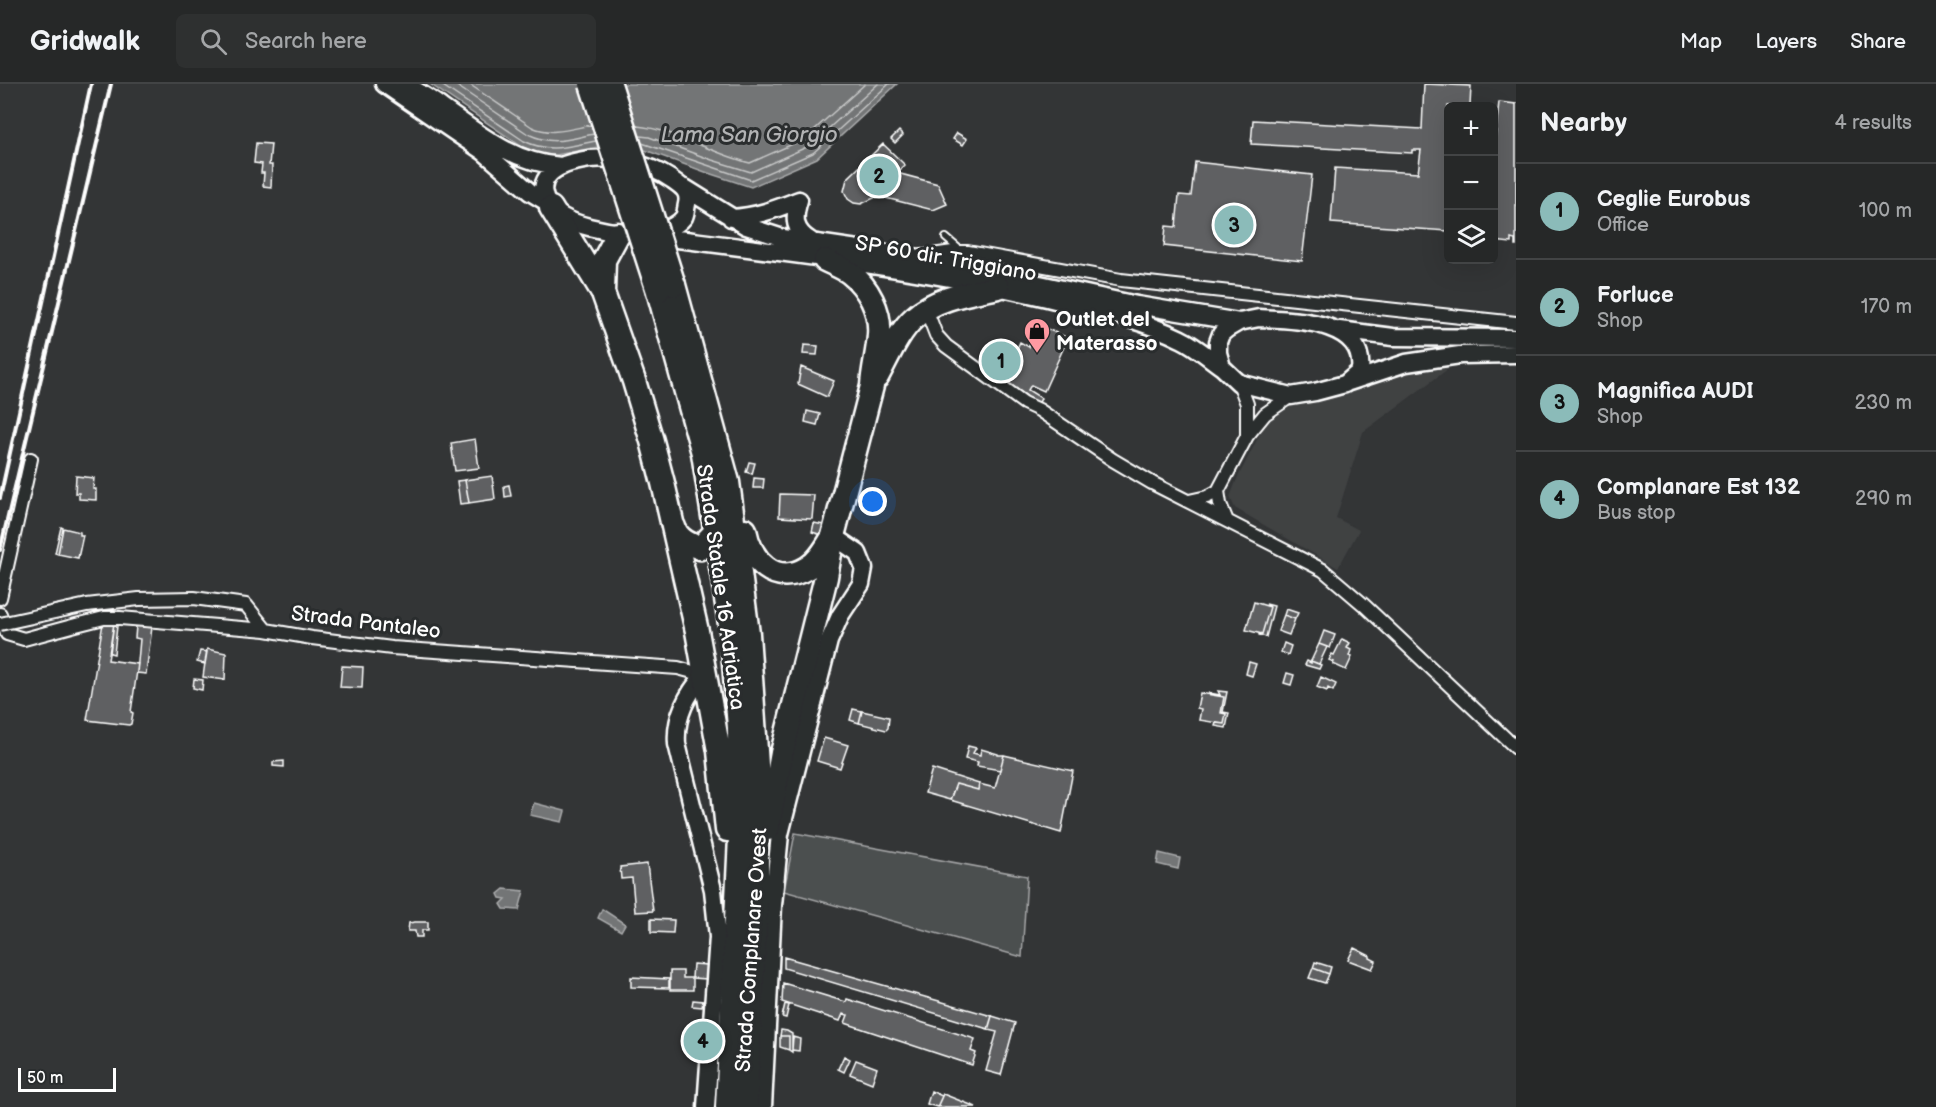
<!DOCTYPE html>
<html lang="en">
<head>
<meta charset="utf-8">
<style>
  body { margin:0; font-family:"Balsamiq Sans",sans-serif; background:#2e3030; color:#f1f3f6 }
  .controls { position:absolute; right:18px; top:18px; display:grid; overflow:hidden; border-radius:9px; box-shadow:0 6px 24px #0002 }
  .controls button { width:54px; height:54px; display:grid; place-items:center; padding:0; border:0; border-bottom:2px solid #424445; background:#262828; color:#f1f3f6; font:30px sans-serif }
  .scale { position:absolute; left:18px; bottom:15px; width:98px; box-sizing:border-box; padding-left:6px; border:3px solid #fff; border-top:0; font-size:16px; line-height:21px; white-space:nowrap; color:#fff; -webkit-text-stroke:4px #2a2d2e; paint-order:stroke }
  .you { position:absolute; left:873px; top:418px; width:21px; height:21px; margin:-15px; border:4px solid #fff; border-radius:50%; background:#1a73e8; box-shadow:0 0 0 9px #1a73e833 }
  .badge { display:grid; place-items:center; width:39px; height:39px; border-radius:50%; background:#8bbbb9; color:#111; font-size:20px; font-weight:700 }
  .pin { position:absolute; translate:-50% -50%; border:3px solid #fff; box-shadow:0 2px 6px #0006 }
  .list { margin:0; padding:0; list-style:none }
  h2 { display:flex; justify-content:space-between; align-items:center; height:78px; margin:0; padding:0 24px; font-size:26px }
  h2 small { font-size:20px; font-weight:400; color:#a4a6a8 }
  .list li { display:grid; grid-template-columns:39px 1fr auto; gap:18px; align-items:center; box-sizing:border-box; height:96px; padding:0 24px; border-top:2px solid #424445 }
  .list b { display:block; font-size:22px; white-space:nowrap }
  .list p { margin:0; font-size:20px; white-space:nowrap; color:#a4a6a8 }
  .list em { font-size:20px; font-style:normal; color:#a4a6a8 }
  .icon { flex:none; width:33px; height:33px; fill:none; stroke:currentColor; stroke-width:2; stroke-linecap:round; stroke-linejoin:round }
  .map { position:relative; flex:none; width:1516px; height:1023px; overflow:hidden }
  header { display:flex; align-items:center; gap:36px; box-sizing:border-box; height:84px; padding:0 30px; background:#262828; border-bottom:2px solid #424445 }
  header strong { font-size:28px }
  nav { display:flex; gap:33px; margin-inline-start:auto; font-size:21px }
  .search { width:420px; height:54px; background:#2e3030; display:flex; align-items:center; gap:15px; box-sizing:border-box; padding:0 21px; border-radius:9px; color:#a4a6a8; font-size:22px }
  main { display:flex }
  aside { flex:1; background:#262828 }
  .map>svg:first-child { display:block }
</style>
</head>
<body>
<header>
<strong>Gridwalk</strong>
<div class="search"><svg class="icon" aria-label="search" viewBox="0 0 24 24"><circle cx="10" cy="10" r="6"/><path d="M15 15l6 6"/></svg>Search here</div>
<nav><a>Map</a><a>Layers</a><a>Share</a></nav>
</header>
<main>
<div class="map">
<svg width="1516" height="1023" viewBox="0 0 1516 1023">
  <rect width="100%" height="100%" fill="#333536"/>
  <filter id="ink" filterUnits="userSpaceOnUse"><feTurbulence type="fractalNoise" baseFrequency=".0167" numOctaves="2"/><feDisplacementMap in="SourceGraphic" scale="12" xChannelSelector="R" yChannelSelector="G"/><feConvolveMatrix kernelMatrix="1 2 1 2 8 2 1 2 1" color-interpolation-filters="sRGB"/></filter>
  <g filter="url(#ink)">
    <path fill="#404243" d="M1456,279L1363,348L1336,434L1359,446L1338,484L1235,424L1230,413L1237,395L1261,348L1272,334L1289,323L1336,313L1360,301L1426,282Z"/>
    <path fill="#4c4f50" stroke="#a6a7a8" stroke-width="1.5" d="M795,749L1027,792L1022,873L784,807Z"/>
    <path fill="#737576" stroke="#abacad" stroke-width="1.5" d="M430,0H897L817,74L751,103L708,89L645,66L598,63L556,71L538,70L521,62Z
      M534,719L565,727L562,738L530,731Z
      M1159,769L1180,774L1178,785L1157,780Z
      M504,805L524,807L519,826L504,825L501,820L506,815L500,814L498,810Z
      M602,825L625,840L621,847L598,834Z"/>
    <g fill="none" stroke-linecap="round" stroke-linejoin="round">
      <path stroke="#c7c8c8" stroke-width="1.5" d="M440,0L524,57C551,70 568,62 596,57
        M454,0L528,50C553,62 568,55 594,50
        M469,0L532,43C552,52 570,45 591,41
        M637,42C673,45 713,70 750,79L804,55L865,0
        M640,52L649,53L712,76L751,88L809,62L878,0
        M642,59L751,96L813,69L889,0"/>
    </g>
    <path fill="#5f6162" stroke="#fff" stroke-width="1.5" d="M1424,0L1471,2L1470,22H1448V147L1331,139L1335,84L1418,89L1421,66H1412V69L1251,60L1253,36L1422,45Z
      M1499,18L1516,20V162H1515V156L1511,155V159L1494,157V65Z
      M899,47L903,51L895,59L891,55Z
      M957,49L967,55L963,61L953,55Z
      M256,59L271,60L269,81H272L271,103L263,102L264,89H261L262,80L254,79Z
      M883,60L905,81L897,89L938,100L947,120L933,126L878,112L861,120L854,119L848,115L844,107L847,95Z
      M1195,78L1312,91L1302,177L1164,162L1166,142L1176,143L1179,111L1191,112Z
      M1040,242L1068,254L1044,307L1031,301L1028,306L1041,314L1038,321L988,283L996,268L1011,277L1020,258L1029,263L1030,258L1033,259Z
      M804,261L818,262L817,271L803,270Z
      M801,283L834,297L827,313L798,300Z
      M807,327L820,330L817,341L805,338Z
      M475,355L479,384L455,387L451,359Z
      M749,378L755,379L752,390L746,388Z
      M76,392L94,394L93,405H96V416L79,415V409H75Z
      M492,392L495,415L469,419L465,396Z
      M754,394L764,395L763,404H753Z
      M465,396L469,419L460,420L457,397Z
      M509,401L511,412L505,413L504,402Z
      M780,410L814,411L812,435L779,433Z
      M814,439L824,441L822,451L812,448Z
      M61,443L63,444L58,470L55,469Z
      M63,444L80,448V451H83L78,474L58,470Z
      M1254,518L1270,523L1262,550L1246,546Z
      M1266,520L1274,522L1266,553L1259,551V550H1262L1270,523Z
      M1286,525L1298,529L1295,535L1284,531Z
      M1284,531L1295,535L1289,551L1278,547Z
      M103,539H114L108,576L138,580L131,628L133,629L131,640L129,641L87,636Z
      M114,539L117,542L114,570L110,569Z
      M136,542L152,543L146,590L137,589L140,555L135,554Z
      M1324,547L1335,551L1330,564L1319,560Z
      M1342,555L1350,559L1347,564L1351,566L1349,572L1352,573L1346,586L1333,580L1334,578L1329,576L1332,570L1334,571Z
      M1284,559L1291,562L1288,571L1281,568Z
      M1319,560L1327,563L1319,580L1311,577Z
      M207,565L226,569L225,596L203,593Z
      M200,567L207,568L205,580L197,578Z
      M1307,577L1311,579V577L1321,581L1319,585L1305,581Z
      M1249,578L1256,580L1252,592L1246,590Z
      M342,582L363,583L362,604L340,603Z
      M1287,589L1294,591L1291,601L1284,599Z
      M1321,593L1336,600L1333,607L1328,604L1327,607L1317,603Z
      M194,595L203,596L202,606L193,604Z
      M1218,607L1227,608L1223,628L1229,629L1226,644L1215,642L1216,639L1224,640L1226,630L1221,629L1224,613L1209,610V609L1220,611Z
      M1200,609L1224,613L1221,629L1226,630L1224,640L1199,636L1201,625L1197,624Z
      M853,625L862,627L859,639L850,636Z
      M862,627L889,633L888,644L886,646L859,639Z
      M824,654L848,661L840,684L817,677Z
      M968,662L976,664L973,669L980,671L981,665L998,670V671H1004L1000,686L977,682L978,678L965,675Z
      M1004,671L1073,687L1061,749L950,716L956,700L978,706L979,700L995,704Z
      M284,677V683L273,682V678Z
      M932,685L979,700L978,706L956,700L950,716L925,709Z
      M647,780L653,827L635,828L632,794L621,795L620,783Z
      M651,835L674,836L673,849L651,848Z
      M415,838H428V846H422V853H416L415,847H408L409,839Z
      M1354,864L1370,872V874L1376,877L1372,885L1348,876Z
      M784,873L992,932L988,945L784,884Z
      M1315,878L1331,883L1329,890L1313,884Z
      M693,880L708,881L707,895L692,894Z
      M1313,884L1329,890L1325,899L1309,894Z
      M670,887H683V894H693V906H670Z
      M631,893L669,895V904L631,903Z
      M783,899L846,918L847,915L975,955L971,967L976,969L972,981L845,939L848,931L843,930L840,937L782,918Z
      M693,916L703,917L702,923L692,922Z
      M785,920L789,921L786,934L782,933Z
      M992,932L1015,939L1001,991L986,987L997,948L988,946Z
      M781,946L787,947L792,950V968L789,966V952H780Z
      M780,952H789V966L780,963Z
      M793,953L800,955L799,967L792,966Z
      M844,972L850,975L844,988L838,985Z
      M856,976L877,984L872,999L850,990Z
      M931,1007L942,1012L937,1023L927,1020Z
      M943,1010L976,1023H937Z"/>
    <g fill="none" stroke-linecap="round" stroke-linejoin="round">
      <g stroke="#fff" stroke-width="10">
        <path id="lane" d="M946,154L960,166"/>
      </g>
      <g stroke="#fff" stroke-width="16">
        <path id="street" d="M925,172L953,168H968L1121,196L1516,239
          M926,225L936,251L946,262L1024,319L1039,326L1113,376L1152,399L1323,486L1364,521L1516,664
          M1247,352L1265,330L1291,312
          M1189,417L1207,413L1218,407
          M1227,437L1220,420L1218,407L1247,352V320L1239,299
          M0,514L31,375
          M87,521L139,515L194,514L246,521L266,546
          M0,530L7,550L24,555L76,541L104,534H120L266,546L312,554L392,564L678,584L704,591"/>
      </g>
      <g stroke="#fff" stroke-width="21">
        <path id="secondary" d="M384,0L484,68L530,108L545,117
          M405,0C417,7 429,14 441,23C478,49 513,79 561,82
          M589,75C617,73 647,79 671,95C681,102 690,107 687,120C686,124 686,129 684,133C663,161 589,148 563,133C540,120 534,94 562,82C570,78 580,77 589,75Z
          M685,104L746,142L783,154L919,174L1137,221L1239,238
          M799,116C793,135 794,147 811,157
          M731,134C756,133 776,125 799,116
          M650,150L669,154C795,170 923,185 1047,214C1092,225 1139,234 1181,255C1196,262 1209,274 1222,283
          M1259,234C1294,236 1366,236 1360,287L1345,300L1315,308L1291,312L1239,299L1222,283L1218,269V258L1221,250L1227,245L1239,238Z
          M1339,246L1393,253L1516,254
          M1349,298L1406,279L1460,271L1516,270
          M704,591C687,610 675,634 677,660L713,806L718,853L706,1023
          M763,1023L773,821L780,750L829,557L840,532L861,500L864,484L858,469L833,452"/>
      </g>
      <g stroke="#fff" stroke-width="27">
        <path id="highway" d="M551,124L603,209L634,297L652,357L663,399L697,547L719,667L727,746
          M674,201L728,398L748,550L757,681V815L746,1023
          M658,207L703,369L732,553L739,644L740,753L727,1023
          M603,209L604,176L618,150
          M877,293C888,273 898,248 915,233C937,213 971,209 998,203
          M674,443C677,455 689,460 700,464L716,447
          M745,446C751,477 775,503 807,484C818,478 825,466 831,456
          M768,745L782,669L826,493L833,452L872,302C873,284 878,268 879,251C881,227 868,203 850,189C843,184 833,180 825,176"/>
      </g>
      <use href="#lane" stroke="#2a2d2e" stroke-width="6"/>
      <use href="#street" stroke="#2a2d2e" stroke-width="12"/>
      <use href="#secondary" stroke="#2a2d2e" stroke-width="16"/>
      <use href="#highway" stroke="#2a2d2e" stroke-width="22"/>
      <path stroke="#fff" stroke-width="4" d="M0,414L91,0
        M0,466L111,0"/>
      <g stroke="#fff" stroke-width="16" stroke-linecap="butt">
        <path id="street-bridge" d="M0,540L87,521"/>
      </g>
      <g stroke="#fff" stroke-width="27" stroke-linecap="butt">
        <path id="highway-bridge" d="M591,0L658,207
          M610,0L674,201"/>
      </g>
      <use href="#street-bridge" stroke="#2a2d2e" stroke-width="12"/>
      <use href="#highway-bridge" stroke="#2a2d2e" stroke-width="22"/>
    </g>
  </g>
  <defs>
    <g id="shop-pin" transform="scale(1.35)"><path d="M0 17L-7.5 6A9.5 9.5 0 1 1 7.5 6Z" fill="#ff9aa2" stroke="#2a2d2e"/><path d="M-5-2.5h2.3a2.7 3.5 0 0 1 5.4 0H5L5.5 6h-11ZM-1.5-2.5h3a1.5 2.3 0 0 0-3 0Z" fill="#111"/></g>
  </defs>
  <g fill-rule="evenodd">
    <use href="#shop-pin" x="1037" y="247"/>
  </g>
  <g text-anchor="middle" stroke-width="6" stroke-linejoin="round" paint-order="stroke">
    <g font-size="21" fill="#fff" stroke="#2a2d2e">
      <text transform="translate(946 174) rotate(10)" y="7">SP 60 dir. Triggiano</text>
      <text transform="translate(721 503) rotate(82)" y="7">Strada Statale 16 Adriatica</text>
      <text transform="translate(366 538) rotate(7)" y="7">Strada Pantaleo</text>
      <text transform="translate(751 866) rotate(-86)" y="7">Strada Complanare Ovest</text>
    </g>
    <g font-size="21" font-weight="bold" fill="#fff" stroke="#2a2d2e" text-anchor="start">
      <text x="1056" y="242">Outlet del<tspan x="1056" dy="24">Materasso</tspan></text>
    </g>
    <g font-size="22" font-style="italic" fill="#b2b3b4" stroke="#2a2d2e">
      <text x="749" y="58">Lama San Giorgio</text>
    </g>
  </g>
</svg>
<div class="controls">
<button>+</button>
<button>−</button>
<button><svg class="icon" aria-label="layers" viewBox="0 0 24 24"><path d="M12 4l9 5-9 5-9-5zM3 14l9 5 9-5"/></svg></button>
</div>
<div class="scale">50 m</div>
<div class="you"></div>
<div class="pin badge" style="left:1001px;top:277px">1</div>
<div class="pin badge" style="left:879px;top:92px">2</div>
<div class="pin badge" style="left:1234px;top:141px">3</div>
<div class="pin badge" style="left:703px;top:957px">4</div>
</div>
<aside>
<h2>Nearby<small>4 results</small></h2>
<ul class="list">
<li><span class="badge">1</span><div><b>Ceglie Eurobus</b><p>Office</p></div><em>100 m</em></li>
<li><span class="badge">2</span><div><b>Forluce</b><p>Shop</p></div><em>170 m</em></li>
<li><span class="badge">3</span><div><b>Magnifica AUDI</b><p>Shop</p></div><em>230 m</em></li>
<li><span class="badge">4</span><div><b>Complanare Est 132</b><p>Bus stop</p></div><em>290 m</em></li>
</ul>
</aside>
</main>
</body>
</html>
